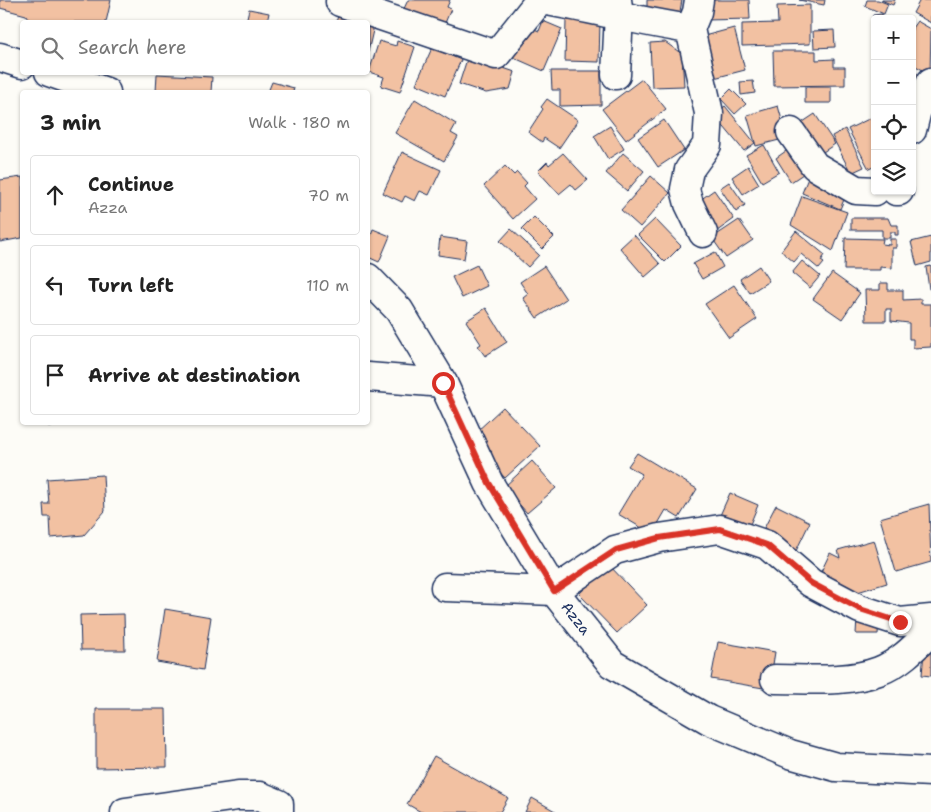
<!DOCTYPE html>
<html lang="en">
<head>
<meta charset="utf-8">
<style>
  body { margin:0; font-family:"Shantell Sans",sans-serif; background:#f2f2f2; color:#222 }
  .controls { position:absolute; right:15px; top:15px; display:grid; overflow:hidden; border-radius:5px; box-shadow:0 1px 4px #0004 }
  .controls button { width:45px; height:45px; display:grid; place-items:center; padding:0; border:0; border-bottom:1px solid #e0e0e0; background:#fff; color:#222; font:25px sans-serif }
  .stop { position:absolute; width:15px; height:15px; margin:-11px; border:4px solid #d93025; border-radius:50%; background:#fff }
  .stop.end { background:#d93025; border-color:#fff; box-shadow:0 1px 5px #0008 }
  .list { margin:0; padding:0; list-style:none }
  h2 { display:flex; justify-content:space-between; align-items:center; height:65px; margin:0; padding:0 20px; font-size:21px }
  h2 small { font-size:16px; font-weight:400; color:#767676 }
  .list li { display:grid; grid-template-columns:32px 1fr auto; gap:15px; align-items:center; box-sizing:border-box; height:80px; margin:0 10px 10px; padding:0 10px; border:1px solid #e0e0e0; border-radius:5px }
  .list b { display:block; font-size:19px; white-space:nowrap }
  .list p { margin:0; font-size:16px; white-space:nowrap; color:#767676 }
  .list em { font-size:16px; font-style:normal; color:#767676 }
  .icon { flex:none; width:28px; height:28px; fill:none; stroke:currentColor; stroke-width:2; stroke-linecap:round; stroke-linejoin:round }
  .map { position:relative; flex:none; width:931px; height:812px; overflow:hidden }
  .search { position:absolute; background:#fff; box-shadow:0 1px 4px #0004; left:20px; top:20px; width:350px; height:55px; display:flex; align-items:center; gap:12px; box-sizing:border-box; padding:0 18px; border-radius:5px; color:#767676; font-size:19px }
  .panel { position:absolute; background:#fff; box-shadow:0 1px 4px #0004; left:20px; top:90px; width:350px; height:335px; border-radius:5px }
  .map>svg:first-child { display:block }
</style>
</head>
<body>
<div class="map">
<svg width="931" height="812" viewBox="0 0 931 812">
  <rect width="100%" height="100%" fill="#fdfcf7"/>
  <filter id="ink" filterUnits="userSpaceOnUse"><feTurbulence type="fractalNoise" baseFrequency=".02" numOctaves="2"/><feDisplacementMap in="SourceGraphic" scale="10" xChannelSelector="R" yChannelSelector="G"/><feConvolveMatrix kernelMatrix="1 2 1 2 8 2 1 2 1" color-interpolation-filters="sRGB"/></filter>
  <g filter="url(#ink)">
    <path fill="#f2c1a2" stroke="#1b2f5e" d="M0,0H111L106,22H30L26,15L0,8Z
      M408,0H450L447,7L451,9L445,23L441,21L437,29L402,13Z
      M647,0H682L679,17H647Z
      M706,0H749L750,19L706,20Z
      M799,0H825L824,5Z
      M867,0H878L888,4L884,14L865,6Z
      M881,0H895L893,5Z
      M920,0H931V23L913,13Z
      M810,5V44L742,46V24L778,23L777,6Z
      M249,9L269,13L267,22H246Z
      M882,14L883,19H875L874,27L873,15Z
      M338,16L360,22H336Z
      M566,20L600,21L599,62L565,61Z
      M543,21L562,29L544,71L510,56L525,25L539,31Z
      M917,21L931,29L930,74L912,64V28Z
      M368,25L374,26L368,52Z
      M734,28L745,70L714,78L704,36Z
      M834,30L835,47L814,48L813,31Z
      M379,41L396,46L397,41L415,47L400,92L381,86L384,77L369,72Z
      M665,42L682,54L684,86L652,87L650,43Z
      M432,48L461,60L445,96L416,84Z
      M773,51H816V60L834,59V67H845V85L774,86Z
      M468,56L515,72L510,89L486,93L459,84Z
      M912,70L929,82L921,94L912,88Z
      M551,71H601V105L560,106V90H552Z
      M157,74L212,77L211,92H156Z
      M642,79L666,109L626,140L602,109Z
      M753,81L755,93L741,95L740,82Z
      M272,82L294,88L293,92H268Z
      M805,87H831V103H805Z
      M731,89L746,104L735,114L721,99Z
      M415,99L456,124L451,133L458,137L444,161L395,133Z
      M547,99L578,120L559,148L544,138L542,142L528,132L543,109L541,107Z
      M725,106L755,143L744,151L714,115Z
      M778,106L787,138L756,146L747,115Z
      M815,114L835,144L814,158L794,128Z
      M875,116V166L869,169L848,129Z
      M664,120L684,150L658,167L638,138Z
      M610,126L624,149L608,159L594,136Z
      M845,129L864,167L851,173L832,136Z
      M764,145L779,172L762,182L746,155Z
      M793,146L809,170L791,182L776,158Z
      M402,152L441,170L429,195L420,191L415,201L405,196L402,202L383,193Z
      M563,153L588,180L576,190L571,184L559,194L538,171L547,162L549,165Z
      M623,153L644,171L627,191L606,173Z
      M505,166L514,175L517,172L527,183L524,186L535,199L513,219L484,186Z
      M748,166L759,184L743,194L732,177Z
      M651,176L670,193L640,227L621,210Z
      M22,177V238L0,242V180Z
      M808,178L846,195L840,209L802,193Z
      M729,182L745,205L736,212L720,188Z
      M714,190L734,219L713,234L693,205Z
      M802,196L847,212L833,251L791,225Z
      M534,217L554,237L542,249L522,229Z
      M851,218H888L891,225H898V235H895V232H890V238H882V230H851Z
      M655,219L681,246L665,262L638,235Z
      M739,220L753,240L726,258L712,238Z
      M373,229L390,236L379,262L368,257V243Z
      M511,229L539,255L528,267L500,241Z
      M796,231L825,255L821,261L824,263L819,269L801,254L794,262L781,251Z
      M634,235L660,264L645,277L620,248Z
      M440,237L467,241L464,259L438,255Z
      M931,237V262L917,266L911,242Z
      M845,238L883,239L882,244L890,245V239H896V248H892V268L880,267V270H844Z
      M715,252L723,267L702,279L693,264Z
      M802,261L820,276L810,288L792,273Z
      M477,265L487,286L462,298L452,277Z
      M544,266L566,299L537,318L523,298L528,294L520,282Z
      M759,266L769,281L750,293L740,279Z
      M931,266V289H929L926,267Z
      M832,273L860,293L842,319L813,299Z
      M880,283H888V290H903V300L921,299V304H931V347L913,348V339H909V323L891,321V309H886V321H866L865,290H880Z
      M734,285L757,319L729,338L705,304Z
      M486,308L507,342L485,356L478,346L481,344L466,321Z
      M503,407L540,446L505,478L486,457L492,452L475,433Z
      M48,422H85V423L48,426Z
      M637,453L697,489L679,518L666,510L652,534L618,514L642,474L628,466Z
      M532,461L556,488L527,513L504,487Z
      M103,475L105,511L84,535L51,538L50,517H44L43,504H49L47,479Z
      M730,493L758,505L746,534L717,522Z
      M929,504L931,562L896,572L880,518Z
      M776,505L810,522L795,553L760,536Z
      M874,540L887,583L851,594L818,578L830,553L840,558L838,550Z
      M609,565L647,605L617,633L579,594Z
      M165,609L211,617L203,670L157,662Z
      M124,614L125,650H81L80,615Z
      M857,617L879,618L878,634H856Z
      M718,642L775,652L769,689L711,679Z
      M924,651L931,652V676L922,675Z
      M96,709H166L167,767L96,768Z
      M434,756L508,798L500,812H421L407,804Z
      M532,798L555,811V812H525Z"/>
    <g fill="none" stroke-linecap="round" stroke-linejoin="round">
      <g stroke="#1b2f5e" stroke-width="31">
        <g id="minor">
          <path d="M699,0L697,12L690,29L709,113L707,145L689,170L685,189L689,204L703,233"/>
          <path d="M340,2L496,55L540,0C591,8 640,22 690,29"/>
          <path d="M0,57L22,64"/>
          <path d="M49,72L106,92"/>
          <path d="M616,75L619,14L617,0"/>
          <path d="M912,130L917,110L931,82"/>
          <path d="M791,132L815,166L856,190L875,191"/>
          <path d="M896,191H899"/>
          <path id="s1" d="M368,278L399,310L443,383L489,483L554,591L612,664L709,720L790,754L836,767L931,772"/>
          <path d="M368,377L443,383"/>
          <path d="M445,587L554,591L615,550L659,538L720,529L767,545L811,583L860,609L900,622L931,619"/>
          <path d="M775,679C809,679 847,683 879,671C900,663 916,646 931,631"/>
          <path d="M125,812L238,796H260L279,804V812"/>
        </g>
      </g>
      <use href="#minor" stroke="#fdfcf7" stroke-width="28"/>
    </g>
  </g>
  <g fill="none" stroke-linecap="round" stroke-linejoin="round" filter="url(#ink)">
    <path stroke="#d93025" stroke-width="6" d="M443,383L489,483L554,591L616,550L659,538L720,529L767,545L811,583L860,609L900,622"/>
  </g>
  <g text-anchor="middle" stroke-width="4.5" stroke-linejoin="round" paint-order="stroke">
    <g font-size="15" fill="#1b2f5e" stroke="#fdfcf7">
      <text dy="5" stroke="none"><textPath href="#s1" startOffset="401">Azza</textPath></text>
    </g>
  </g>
</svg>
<div class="controls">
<button>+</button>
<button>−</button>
<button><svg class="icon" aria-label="locate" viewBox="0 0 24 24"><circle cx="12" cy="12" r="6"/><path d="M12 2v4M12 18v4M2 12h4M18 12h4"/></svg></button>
<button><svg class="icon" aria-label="layers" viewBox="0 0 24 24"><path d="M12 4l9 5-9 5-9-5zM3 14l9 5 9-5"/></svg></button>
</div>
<div class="stop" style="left:443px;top:383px"></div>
<div class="stop end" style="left:900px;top:622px"></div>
<div class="search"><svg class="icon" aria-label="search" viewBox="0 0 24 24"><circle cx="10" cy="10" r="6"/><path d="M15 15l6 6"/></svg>Search here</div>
<section class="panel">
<h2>3 min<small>Walk · 180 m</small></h2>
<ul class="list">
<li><svg class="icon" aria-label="ahead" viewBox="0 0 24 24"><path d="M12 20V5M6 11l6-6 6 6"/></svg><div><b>Continue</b><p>Azza</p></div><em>70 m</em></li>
<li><svg class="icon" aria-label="left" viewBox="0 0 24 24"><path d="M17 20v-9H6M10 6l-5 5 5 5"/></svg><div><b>Turn left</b></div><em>110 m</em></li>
<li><svg class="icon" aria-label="arrive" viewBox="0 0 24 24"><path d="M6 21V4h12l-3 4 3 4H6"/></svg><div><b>Arrive at destination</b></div></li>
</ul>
</section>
</div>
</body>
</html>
